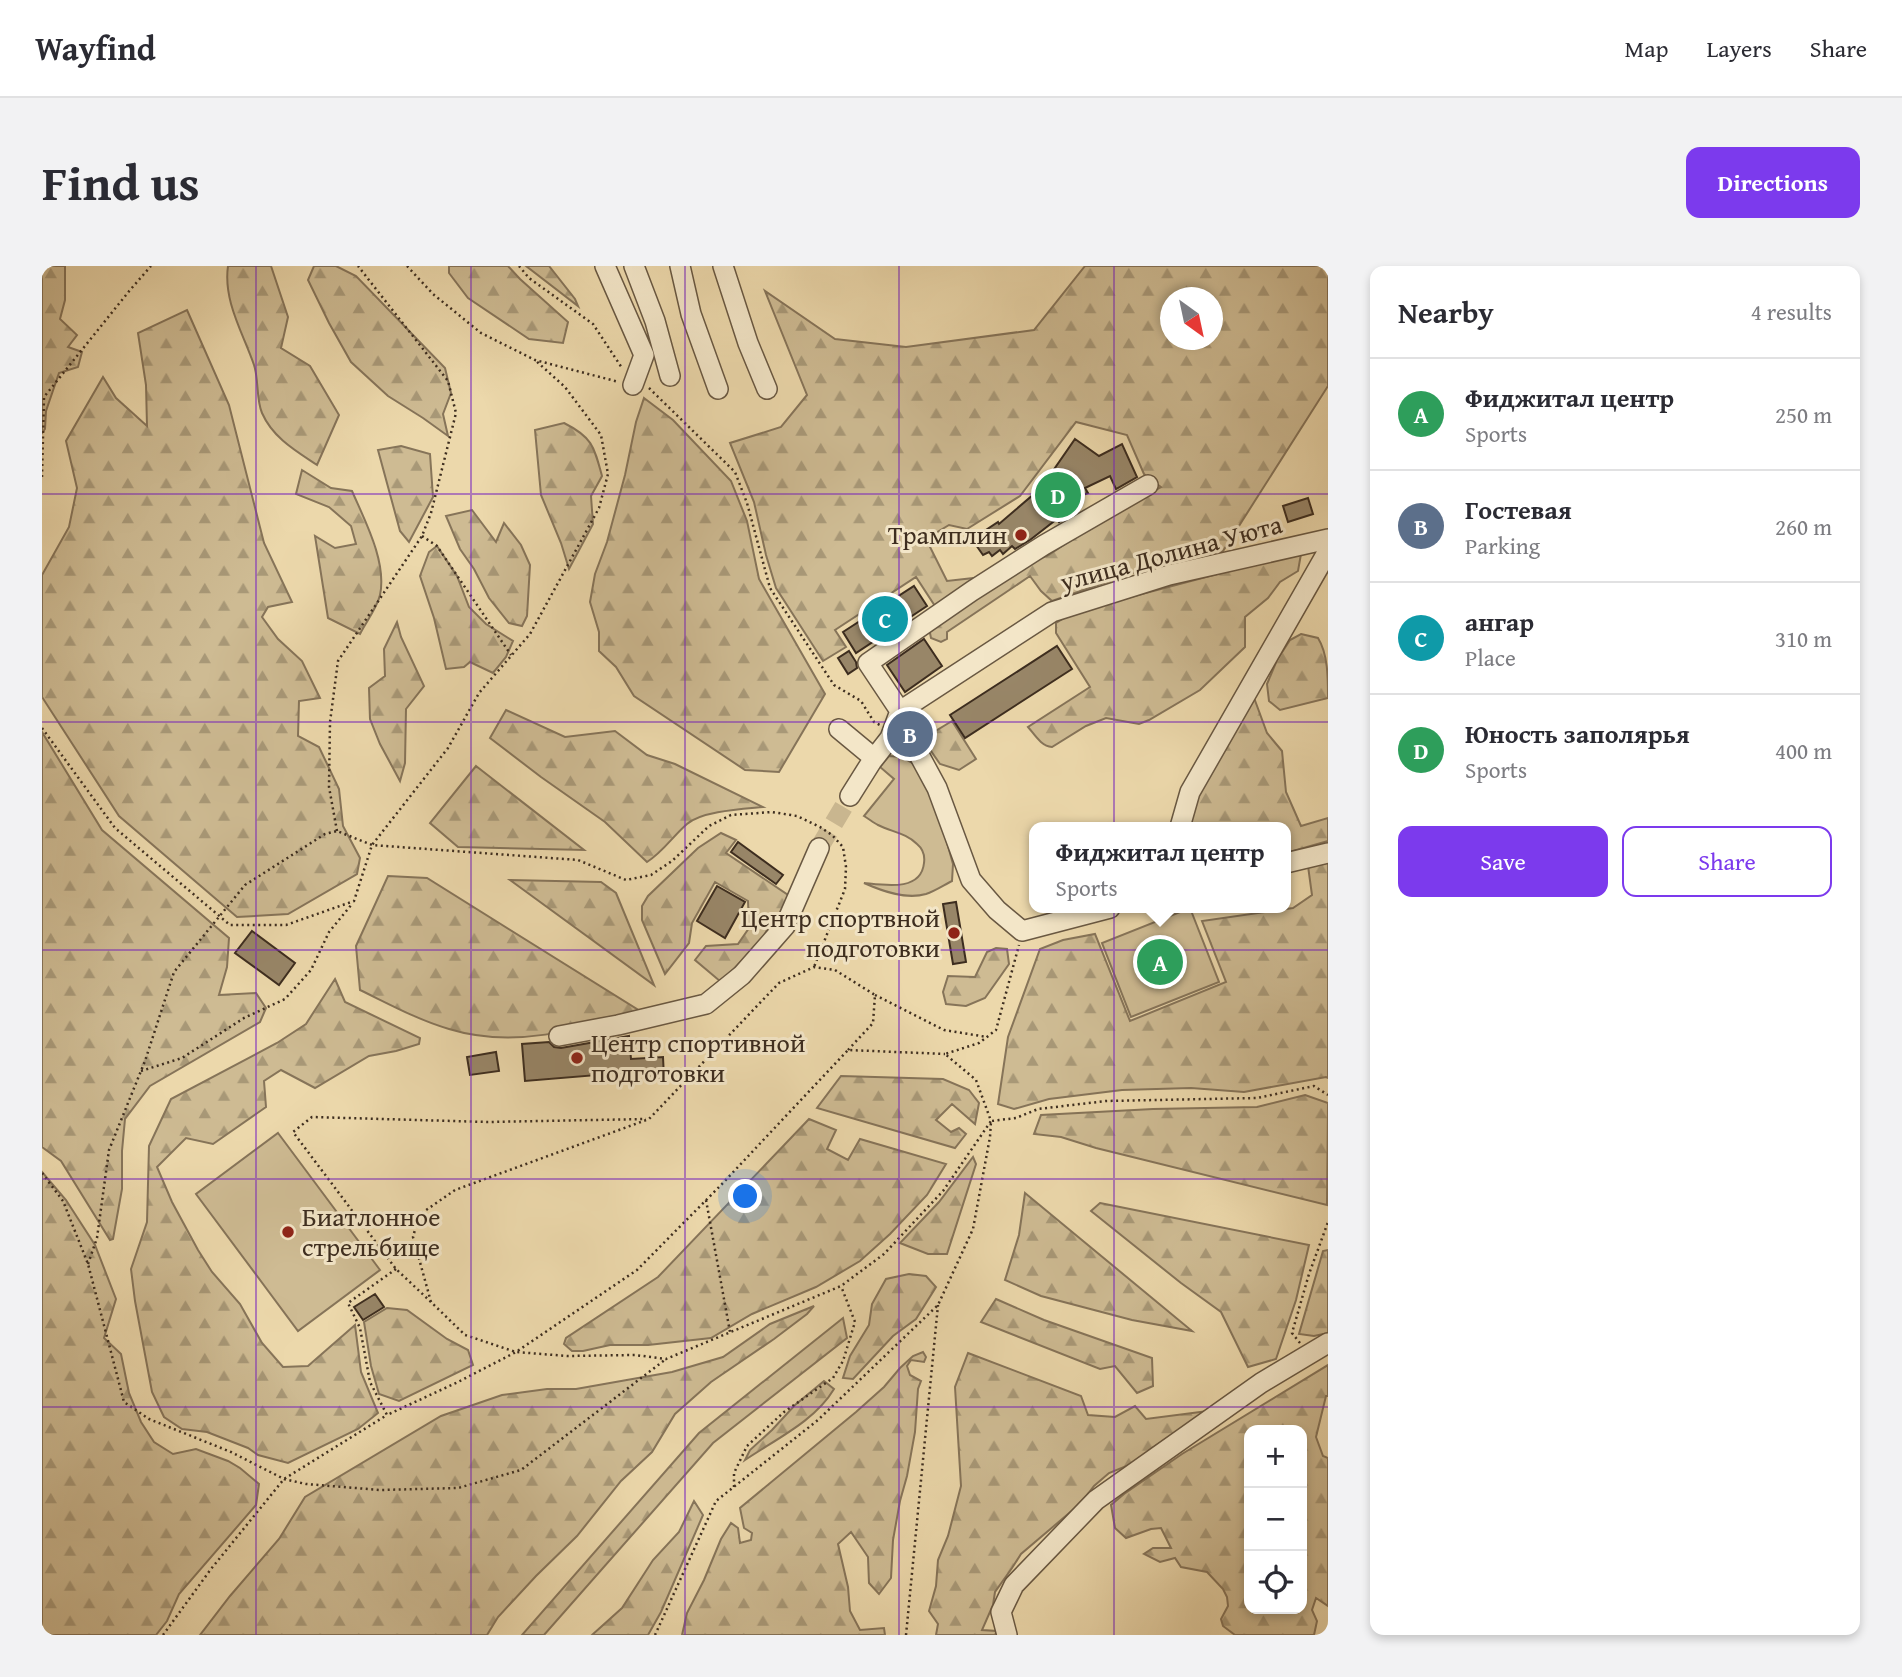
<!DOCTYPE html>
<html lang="en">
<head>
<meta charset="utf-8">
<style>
  body { margin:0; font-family:"Gentium Book Plus",serif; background:#f2f2f3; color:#2b2b33 }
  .controls { position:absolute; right:21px; bottom:21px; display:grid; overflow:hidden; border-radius:14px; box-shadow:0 4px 10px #0003 }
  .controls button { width:63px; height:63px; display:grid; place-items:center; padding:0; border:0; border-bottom:2px solid #e1e1e2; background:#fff; color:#2b2b33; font:35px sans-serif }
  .compass { position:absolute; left:1118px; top:21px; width:63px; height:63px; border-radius:50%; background:#fff; box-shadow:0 4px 10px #0003; rotate:147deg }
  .you { position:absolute; left:704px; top:931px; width:24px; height:24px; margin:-18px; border:5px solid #fff; border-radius:50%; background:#1a73e8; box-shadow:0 0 0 10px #1a73e833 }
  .badge { display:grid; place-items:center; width:46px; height:46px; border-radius:50%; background:#7c3aed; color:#fff; font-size:23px; font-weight:700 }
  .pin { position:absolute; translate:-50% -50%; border:4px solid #fff; box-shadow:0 2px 7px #0006 }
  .popup { position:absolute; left:987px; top:556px; width:262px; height:91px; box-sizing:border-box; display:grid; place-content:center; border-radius:14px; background:#fff; filter:drop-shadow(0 2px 5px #0005); font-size:23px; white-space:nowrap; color:#7c7c81 }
  .popup b { font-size:26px; color:#2b2b33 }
  .popup::after { content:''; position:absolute; left:50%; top:100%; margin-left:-14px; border:14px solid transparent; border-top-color:#fff }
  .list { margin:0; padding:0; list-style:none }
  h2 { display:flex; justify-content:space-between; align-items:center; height:91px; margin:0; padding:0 28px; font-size:30px }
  h2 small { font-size:23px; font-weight:400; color:#7c7c81 }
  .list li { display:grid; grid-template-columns:46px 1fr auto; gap:21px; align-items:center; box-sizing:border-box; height:112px; padding:0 28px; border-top:2px solid #e1e1e2 }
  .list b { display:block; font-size:26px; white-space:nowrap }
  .list p { margin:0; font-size:23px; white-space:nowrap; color:#7c7c81 }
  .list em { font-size:23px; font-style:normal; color:#7c7c81 }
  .actions { display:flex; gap:14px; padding:21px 28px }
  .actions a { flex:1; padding:16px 0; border:2px solid #7c3aed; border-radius:14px; text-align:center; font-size:24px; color:#7c3aed }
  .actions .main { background:#7c3aed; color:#fff }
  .icon { flex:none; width:38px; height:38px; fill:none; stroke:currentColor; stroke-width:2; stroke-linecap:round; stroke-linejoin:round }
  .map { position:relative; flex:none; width:1286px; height:1369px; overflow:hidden; border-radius:14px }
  header { display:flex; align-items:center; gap:42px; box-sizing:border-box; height:98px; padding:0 35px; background:#fff; border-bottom:2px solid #e1e1e2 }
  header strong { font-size:33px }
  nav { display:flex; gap:38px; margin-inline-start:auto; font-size:24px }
  .intro { display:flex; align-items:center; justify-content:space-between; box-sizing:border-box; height:168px; padding:0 42px }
  h1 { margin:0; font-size:49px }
  .button { padding:18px 32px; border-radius:14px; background:#7c3aed; color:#fff; font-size:24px; font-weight:700 }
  main { display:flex; gap:42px; padding:0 42px }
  aside { flex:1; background:#fff; border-radius:14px; box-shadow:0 4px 10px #0003 }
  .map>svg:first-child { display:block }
</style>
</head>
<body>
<header>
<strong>Wayfind</strong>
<nav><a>Map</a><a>Layers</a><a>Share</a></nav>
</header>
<div class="intro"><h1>Find us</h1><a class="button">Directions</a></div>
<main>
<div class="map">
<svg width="1286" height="1369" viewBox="0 0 1286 1369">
  <defs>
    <pattern id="forest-firs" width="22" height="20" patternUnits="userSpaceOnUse" patternTransform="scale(1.75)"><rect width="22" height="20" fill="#cebb93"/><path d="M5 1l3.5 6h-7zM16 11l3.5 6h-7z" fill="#a89877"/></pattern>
  </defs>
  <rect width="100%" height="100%" fill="#ecd8ab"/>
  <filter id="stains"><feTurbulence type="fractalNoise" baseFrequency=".00286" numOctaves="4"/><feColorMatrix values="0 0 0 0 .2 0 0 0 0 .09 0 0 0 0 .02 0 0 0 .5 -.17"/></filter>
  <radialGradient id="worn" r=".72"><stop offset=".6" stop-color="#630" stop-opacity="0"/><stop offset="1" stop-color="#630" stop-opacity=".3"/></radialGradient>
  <path fill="#cebb93" stroke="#867459" stroke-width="2" d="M847,490L860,491L877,501L888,516L911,598L910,615C902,619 893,625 884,628C864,634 840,625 822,617C842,619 879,626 882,597C883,590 881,583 875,578C864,567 850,566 836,559C832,557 827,553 822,550L852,513L838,501Z
    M1148,642L1177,716L1089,751L1060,677Z
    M236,867L338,1004L256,1065L154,928Z"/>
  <path fill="url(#forest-firs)" stroke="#867459" stroke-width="2" fill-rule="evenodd" d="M0,0H23V34L18,53L35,69L26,81L40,86L36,101L17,107L4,145L3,163L0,167Z
    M186,0H229L246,51L239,82L268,100L297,149L275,199C254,185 231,172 220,147C214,133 217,114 212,99C201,67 181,35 186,0Z
    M272,0H294L314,10L403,102L409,127L401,148L406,170L381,152L346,130L309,96L287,57L266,14Z
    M407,0H466L478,13L526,56L521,77L487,73L426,32L407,7Z
    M484,0H507L533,33L536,40Z
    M1043,0H1286V120L1181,285L1099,304L1010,335L999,325L988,310L905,366V373L899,376L889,372L887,362L989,295L1005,290L1059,254L1119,221L1102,208L1085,169L1034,156L978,230L925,263L907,259L884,273L905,315L932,312L893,340L874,311L793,364L804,381L781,395L734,322L724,289L712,236L688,177L739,161L765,129L723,25L793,73L864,81L992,64ZM1128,32H1170V74H1128Z
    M145,44L187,139L222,277L250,336L226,341L220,351L236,373L260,395L278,432L257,435L256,470L277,481L297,523L301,560L318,592L315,608L246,648L195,651L77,550L0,431V309L27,261L35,222L24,175L61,111L74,132L105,160L104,119L96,67Z
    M602,132L631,154L689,215L705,255L717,313L783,428L737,506L703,504L592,430L574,401L557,385V366L548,336L553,308L565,276L583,209L594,156Z
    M522,157C550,171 552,180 560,210L549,230L551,258L527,303L519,277L499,229L493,164Z
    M359,180L388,188L391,231L367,276L358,265L336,184Z
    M260,204L289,222L310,225C323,255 345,296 338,329C335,342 324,356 318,368L286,352L273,270L293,282L314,278L309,260L287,241L254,228Z
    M430,244L454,276L462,257L479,279L488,299L485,350L480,360L467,357L447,332L432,303L418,283L404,250Z
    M395,280L415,310L427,341L444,358L471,375L464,391L451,407L428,396L422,401L404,403L392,352L378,310L387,286Z
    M1259,288L1256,305L1238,316L1226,332L1203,351V381L1158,424L1107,454L1097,458L1064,452L1044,460L1010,481C999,480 993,469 986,461L1048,421L1014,367V357L1032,346L1198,302Z
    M355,356L359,371L382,420L364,443L363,497L358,515L338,478L328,453L327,422L343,410L342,383Z
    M1259,368L1276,372C1286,388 1286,412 1286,432L1238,444L1227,435L1225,418L1235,394L1248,374Z
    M1211,429L1225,467L1240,485L1244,526L1259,560L1286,552V575L1244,587V561H1147L1156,525Z
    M464,444L523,471L573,465L605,489L633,498L721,541C701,543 660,545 645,558C631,570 621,586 605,596L563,556L499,511L448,472Z
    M910,455L934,493L917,504L898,498L887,482L892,466Z
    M0,466L60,564L187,672L185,701L177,729L214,727L224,742L218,756L108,820L83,853L80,885V923L71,973L68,974L19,895L0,881Z
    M434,500L542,584L416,581L388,557Z
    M679,567L694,574L684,587L749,631L745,644L729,656L720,674L679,716L653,694L664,680L696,678L707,662L706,635L673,616L650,657L647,677L623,708L600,654V640L606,630L656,582Z
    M1286,595V812L1284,811L1202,826L1149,822L1080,824L1007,833L972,843L956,838L966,771L998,683L1021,674L1053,668L1088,755L1184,716L1160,655L1251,642L1270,629L1266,600Z
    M346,610L385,612L598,745C535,764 472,783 407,763C376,754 347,738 318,724L314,680Z
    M468,614L559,616L574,627L612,719Z
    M954,682L965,683L967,698L943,732L924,740L904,738L901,726L906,710L933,711L945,686Z
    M293,713L303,736L378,772L377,778L354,785L327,790L273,822L239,804L222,815L224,841L171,878L144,872L115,901L130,936L156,984L170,1006L198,1038L220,1077L241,1101L266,1100L313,1059L319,1106L336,1147L316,1163L246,1197L216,1189L206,1182L165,1166L140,1163L122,1151L110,1126L93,1035L89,1003L105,956L107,880L129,833L235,777L264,758Z
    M799,810L901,813L927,824L937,837L933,858L910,838L894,854L909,866L917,862L924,868L913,882L775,842Z
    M1263,829L1286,837L1285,939L1054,882L1019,871L992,868L999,849L1111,843L1215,841Z
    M767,853L794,864L785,883L806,894L818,873L904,898L885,929L848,968L818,995L774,1021L710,1048L669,1072L606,1079H568L541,1085H530L522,1078L524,1072L616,1011Z
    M931,891L934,898L905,988H886L858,977L897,936Z
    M0,906L24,934L53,979L74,1033L62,1072L79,1088L87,1127L99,1156L112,1176L131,1188L154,1183L186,1195L198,1202L217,1218L214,1239L137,1328L125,1355L114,1369H0Z
    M983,927L1150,1065L1090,1054L999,1030L963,1014L977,969Z
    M1058,937L1267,979L1254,1034L1234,1093L1206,1101L1179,1046L1139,1017L1049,945Z
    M1286,984V1067L1272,1070L1257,1068L1281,985Z
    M867,1008L884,1010L894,1021L874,1053L851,1070L811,1113L801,1112L808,1090L827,1059L830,1038L844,1013Z
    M954,1033L1002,1054L1110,1092L1111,1120L1095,1127L1073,1100L1058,1103L939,1056Z
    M772,1040L765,1048L732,1073L669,1116L633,1148L610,1186L579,1215L535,1270L494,1310L456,1351L445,1369H158L188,1330L237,1273L263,1231L399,1150L460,1129L505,1123H534L630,1106L681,1091L728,1058Z
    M345,1042L365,1044L405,1073L426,1084L431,1099L357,1135L337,1128L329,1100L322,1056Z
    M801,1052L805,1072L671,1177L502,1369H480L657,1167Z
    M881,1086L884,1091L882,1096L869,1094L865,1100L868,1109L879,1115L876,1123L873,1166L865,1210L858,1235L851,1274L849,1312L837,1328L827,1317L826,1291L809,1266L796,1278L806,1321L808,1345L818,1364L842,1362L843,1369H640L645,1347L662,1314L679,1273L689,1257L696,1262L698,1277L709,1274L710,1267L702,1262L698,1242L814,1146L842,1121L858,1102L871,1090Z
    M926,1087L1039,1130L1046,1149L1073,1151L1093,1140L1104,1153L1166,1145L1110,1182L1092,1197L1067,1207L1052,1220L1039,1237L979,1288L970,1302L953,1326L951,1339L940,1364L955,1365L953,1369H894L896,1358L887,1345L894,1320L896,1294L906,1270L919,1220L913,1121Z
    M1286,1099V1130H1284L1274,1171L1281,1190L1286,1192V1340L1274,1332L1270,1344L1275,1355L1272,1369H1193L1181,1360L1179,1353L1186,1340L1185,1331L1181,1323L1165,1306L1139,1301L1133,1292L1118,1296L1102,1288L1111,1282H1129L1119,1262L1109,1263L1084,1272L1073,1262L1069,1239L1082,1228L1140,1188ZM1260,1164V1343H1207V1164Z
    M782,1115L792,1123C773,1155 734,1173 703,1194L708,1184L730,1164L753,1139Z
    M652,1235L661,1249L619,1346L606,1369H550L580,1342L611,1294L637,1266Z"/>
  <path fill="#988668" stroke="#3d2d1f" stroke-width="2" d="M1033,173L1057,190L1080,178L1095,211L1074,223L1068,210L1043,222L1046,227L1036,231L1039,235L1032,239L1035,244L1017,256L1015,253L988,274L973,283L970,280L961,288L958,284L950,290L947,286L941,289L934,279L940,275L935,270L956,256L957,258L999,222Z
    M1266,232L1271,248L1246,256L1241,240Z
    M872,320L885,340L814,387L801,366Z
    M882,373L900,400L863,426L845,399Z
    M1015,380L1030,403L923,472L908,449Z
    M807,385L814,396L815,402L806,408L796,392Z
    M696,576L741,609L734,618L689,586Z
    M675,620L703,636L683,672L655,655Z
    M914,636L924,696L911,698L901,638Z
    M210,665L253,697L237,719L193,687Z
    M587,770L589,793L621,791L622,812L604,814L603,805L483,815L480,778L507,776L512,781L519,782Z
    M454,786L457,805L428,809L425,791Z
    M333,1028L342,1041L321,1054L312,1041Z"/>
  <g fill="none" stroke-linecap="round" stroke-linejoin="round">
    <path stroke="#c9b68f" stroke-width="19" stroke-dasharray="19 10" stroke-linecap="butt" d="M777,582L808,530"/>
    <g stroke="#695842" stroke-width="22">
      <path id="minor" d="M563,0L602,89L591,119
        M592,0L613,55L628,110
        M638,0L649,48L676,123
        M681,0L706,77L725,123
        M1106,219L1002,279L930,325L826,397L858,445L1010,346L1127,309L1286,273
        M797,463L832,492
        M848,472L875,485L895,522L929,614L955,644L980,665L1068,642
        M808,530L830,495L848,472L858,445
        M1138,561L1148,526L1286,285
        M1244,597L1286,587
        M517,770L576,759L664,738L700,709L743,660L777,582
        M965,1369L959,1346L972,1319L1054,1234L1219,1117L1286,1077"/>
    </g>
    <path stroke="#3d2d1f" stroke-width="2.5" stroke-dasharray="2 3.5" stroke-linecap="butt" d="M365,0L391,28L439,67L493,94L577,116
      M477,0L487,12L551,58L580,102
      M607,122L693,206L705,237L728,322L792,419L819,435L832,456L838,459
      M0,211L2,131L88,24L109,0
      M380,270L395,280L469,389
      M0,462L73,562L188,659H244L312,635L330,579L406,482L437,427L488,368L557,242L566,208L559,169L523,121L493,94
      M295,565L287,521L288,456L296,395L380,270L389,247L414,147L406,115L316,0
      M833,729L902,764L945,771
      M806,784L831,757L833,729L793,704L772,701L737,717L607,853L413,924L377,949L371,971L389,1036L423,1069L474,1086L525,1090L593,1089L624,1093L799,1020L842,988L901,925L949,855L934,814L903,788L937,777L954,764L977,679
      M99,805L140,792L202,752L243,733L269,704L287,666L310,638
      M0,907L21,935L46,998L82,1136L107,1153L189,1186L242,1213L264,1218L338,1224L416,1222L479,1204L624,1093
      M664,934L688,1066
      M46,998L55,972L67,884L103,795L132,706L203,619L283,568L295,565L330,579L536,594L584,614L609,609L630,595L667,560L689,549L730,546L755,550L778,561L790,569L801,581L804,601L803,623L772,701
      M354,1003L306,1037L318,1062L328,1116L345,1149L416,1116L474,1086L595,1004L679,919L806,784L903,788
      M389,1036L354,1003L251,866L270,851L446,856L604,853
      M1258,1077L1250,1067L1267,1008L1286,956
      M692,1221V1207L705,1180L742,1146L791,1112L801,1095L813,1056L799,1020
      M121,1369L169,1303L242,1213L345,1149
      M613,1369L674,1235L776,1154L896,1039L931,963L948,871L949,855L974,852L996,843L1064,835L1215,832L1272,820L1286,829
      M864,1369L896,1039"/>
    <use href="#minor" stroke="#f3e6c8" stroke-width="19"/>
  </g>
  <path fill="none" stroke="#7b2cbf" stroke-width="2" stroke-opacity="0.55" d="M214,0V1369M429,0V1369M643,0V1369M857,0V1369M1072,0V1369M0,228H1286M0,456H1286M0,684H1286M0,913H1286M0,1141H1286"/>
  <g fill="#8f2418" stroke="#f3e6c8" stroke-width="2.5">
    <circle cx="979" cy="269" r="7"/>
    <circle cx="912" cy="667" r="7"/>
    <circle cx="535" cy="792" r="7"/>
    <circle cx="246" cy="966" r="7"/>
  </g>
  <g text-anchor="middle" stroke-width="6" stroke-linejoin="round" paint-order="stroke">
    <g font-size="26" fill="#3d2d1f" stroke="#f3e6c8" text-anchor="end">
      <text x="965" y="278">Трамплин</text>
      <text x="898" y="661">Центр спортвной<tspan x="898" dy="30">подготовки</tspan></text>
      <text x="549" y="786" text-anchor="start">Центр спортивной<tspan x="549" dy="30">подготовки</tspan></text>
      <text x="260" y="960" text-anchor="start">Биатлонное<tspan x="260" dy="30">стрельбище</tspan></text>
    </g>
    <g font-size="26" fill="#3d2d1f" stroke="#f3e6c8">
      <text transform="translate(1129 287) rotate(-15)" y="9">улица Долина Уюта</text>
    </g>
  </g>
  <rect width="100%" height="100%" filter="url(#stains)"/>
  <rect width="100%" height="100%" fill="url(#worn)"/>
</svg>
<div class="controls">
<button>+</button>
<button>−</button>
<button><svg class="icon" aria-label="locate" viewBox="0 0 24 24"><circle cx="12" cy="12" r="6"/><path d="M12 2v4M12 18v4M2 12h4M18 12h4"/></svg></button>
</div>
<svg class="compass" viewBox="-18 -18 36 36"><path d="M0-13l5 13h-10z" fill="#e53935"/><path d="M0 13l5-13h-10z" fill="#7c7c81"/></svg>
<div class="you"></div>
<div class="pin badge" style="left:1118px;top:696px;background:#2e9e5b">A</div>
<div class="popup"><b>Фиджитал центр</b>Sports</div>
<div class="pin badge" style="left:868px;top:468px;background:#5c6f8a">B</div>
<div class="pin badge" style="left:843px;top:353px;background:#0f9aa8">C</div>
<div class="pin badge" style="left:1016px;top:229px;background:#2e9e5b">D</div>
</div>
<aside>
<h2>Nearby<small>4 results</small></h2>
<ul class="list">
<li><span class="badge" style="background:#2e9e5b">A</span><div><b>Фиджитал центр</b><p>Sports</p></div><em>250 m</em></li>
<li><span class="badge" style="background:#5c6f8a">B</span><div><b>Гостевая</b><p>Parking</p></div><em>260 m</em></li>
<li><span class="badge" style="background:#0f9aa8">C</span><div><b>ангар</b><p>Place</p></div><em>310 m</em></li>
<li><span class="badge" style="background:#2e9e5b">D</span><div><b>Юность заполярья</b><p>Sports</p></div><em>400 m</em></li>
</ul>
<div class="actions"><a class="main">Save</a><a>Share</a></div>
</aside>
</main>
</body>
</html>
